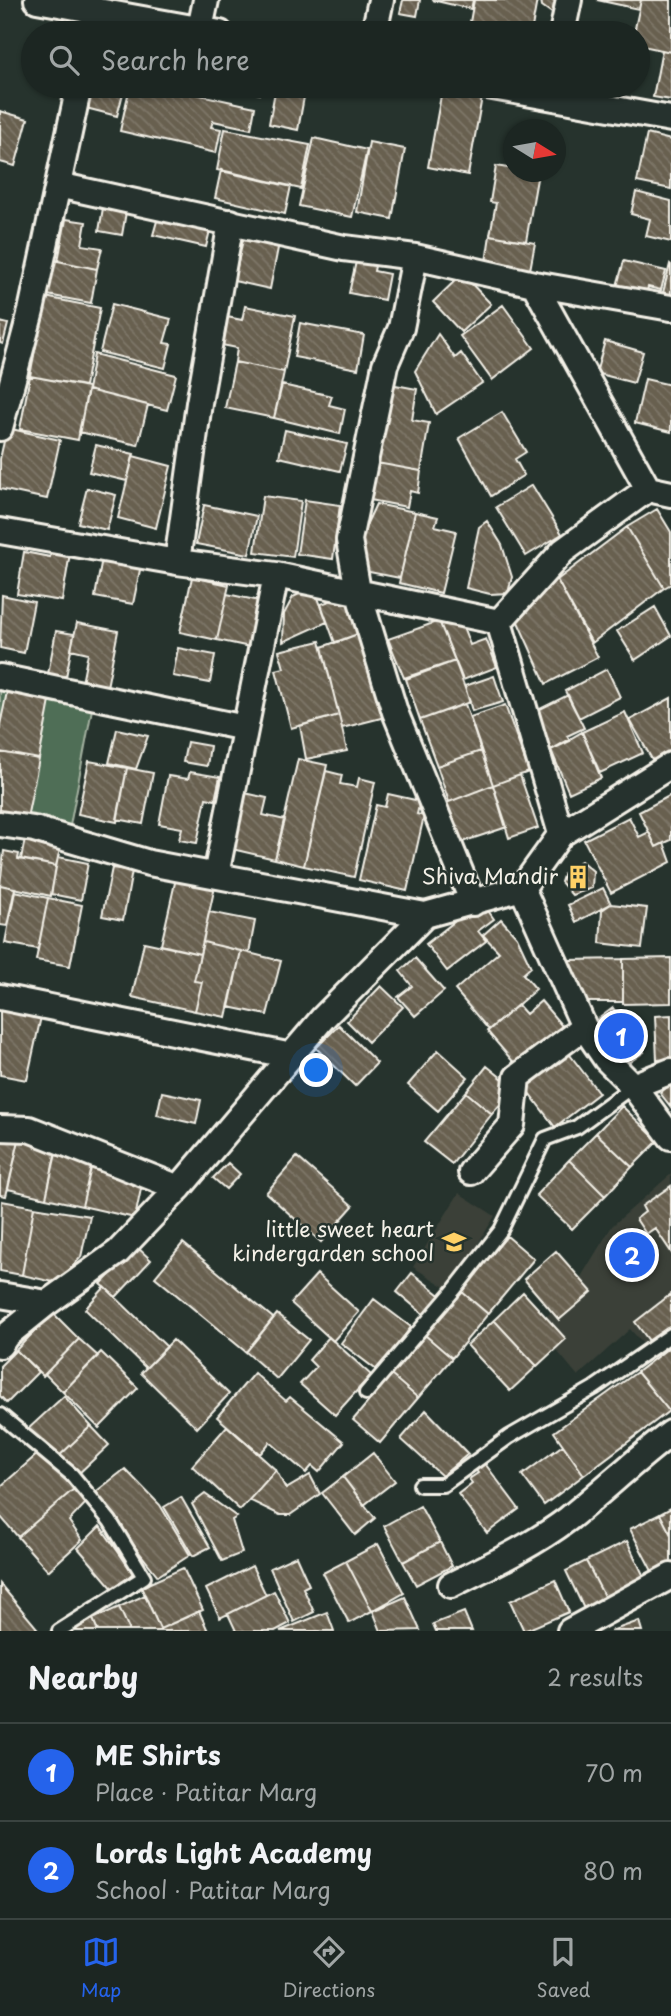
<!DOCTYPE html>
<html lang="en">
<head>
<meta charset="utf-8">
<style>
  body { margin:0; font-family:"Playpen Sans",sans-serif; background:#252e2a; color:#f1f3f6 }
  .compass { position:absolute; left:503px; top:119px; width:63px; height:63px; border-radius:50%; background:#1c2622; box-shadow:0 2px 5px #0004; rotate:101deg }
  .you { position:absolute; left:317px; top:1071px; width:24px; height:24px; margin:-18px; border:5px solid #fff; border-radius:50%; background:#1a73e8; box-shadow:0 0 0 10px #1a73e833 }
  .badge { display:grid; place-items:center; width:46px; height:46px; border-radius:50%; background:#2563eb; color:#fff; font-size:23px; font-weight:700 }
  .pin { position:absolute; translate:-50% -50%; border:4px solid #fff; box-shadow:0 2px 7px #0006 }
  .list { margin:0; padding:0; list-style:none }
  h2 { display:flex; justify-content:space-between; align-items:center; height:91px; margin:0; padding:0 28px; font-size:30px }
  h2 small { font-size:23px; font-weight:400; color:#a0a5a5 }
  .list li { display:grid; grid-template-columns:46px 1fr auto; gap:21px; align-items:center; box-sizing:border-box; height:98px; padding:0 28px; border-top:2px solid #3a4340 }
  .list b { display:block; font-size:26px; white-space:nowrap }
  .list p { margin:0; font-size:23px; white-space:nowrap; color:#a0a5a5 }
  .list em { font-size:23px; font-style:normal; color:#a0a5a5 }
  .icon { flex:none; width:38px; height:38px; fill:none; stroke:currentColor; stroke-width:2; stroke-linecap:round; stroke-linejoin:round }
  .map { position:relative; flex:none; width:671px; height:1631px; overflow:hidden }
  .search { position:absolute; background:#1c2622; box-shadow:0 2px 5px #0004; left:21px; right:21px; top:21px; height:77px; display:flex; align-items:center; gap:18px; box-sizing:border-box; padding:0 24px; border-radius:38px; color:#a0a5a5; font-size:26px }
  .sheet { height:287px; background:#1c2622 }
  nav { display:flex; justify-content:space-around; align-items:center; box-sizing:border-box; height:98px; border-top:2px solid #3a4340; background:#1c2622; font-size:19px; color:#a0a5a5 }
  nav a { display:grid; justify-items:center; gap:4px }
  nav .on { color:#2563eb }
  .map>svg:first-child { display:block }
</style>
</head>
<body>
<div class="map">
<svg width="671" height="1631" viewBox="0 0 671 1631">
  <defs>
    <pattern id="building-back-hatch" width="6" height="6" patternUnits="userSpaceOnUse" patternTransform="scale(1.75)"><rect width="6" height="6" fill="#686050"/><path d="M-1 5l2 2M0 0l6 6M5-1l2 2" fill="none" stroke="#7e7769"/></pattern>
  </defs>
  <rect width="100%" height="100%" fill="#26332d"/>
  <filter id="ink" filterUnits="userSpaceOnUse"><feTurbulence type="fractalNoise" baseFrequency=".0143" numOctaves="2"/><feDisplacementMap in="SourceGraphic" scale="14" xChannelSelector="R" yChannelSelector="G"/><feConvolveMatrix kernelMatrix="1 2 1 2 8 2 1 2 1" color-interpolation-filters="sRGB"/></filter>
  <g filter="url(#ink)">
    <path fill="#3a4038" d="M671,1174V1348L658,1361L630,1329L578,1376L537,1327L576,1285L612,1226Z
      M459,1193L495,1216L450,1290L413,1267Z"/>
    <path fill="#506e56" stroke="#a2b09f" stroke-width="2" d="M0,675L95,693L70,826L42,829L0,823Z"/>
    <path fill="url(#building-back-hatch)" stroke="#f4f1e8" stroke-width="2" d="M403,0H420L417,16L400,13Z
      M432,0H473L471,9Z
      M474,0H537L531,33H468Z
      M541,0H559L556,16L542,6Z
      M597,0H641L639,9Z
      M641,0H671V52L638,45V33H634Z
      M662,50L671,52V100L653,97Z
      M88,86H125L117,116L82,107Z
      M130,86H173V89L255,107L251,129L213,121L211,127L221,129L216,153L120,131Z
      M225,86H262L260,94Z
      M276,86H306L298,130L269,124Z
      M574,86H598L597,92Z
      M442,90L482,97L468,175L428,167Z
      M0,111L28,119L15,166L0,162Z
      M225,129L310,145L301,189L217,170Z
      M647,134L671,140V189L637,182Z
      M314,138L367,150L352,217L299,206Z
      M369,142L405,149L392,219L357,212Z
      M496,166L538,173L526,241L490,235L496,203L490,202Z
      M221,170L291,186L285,214L215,198Z
      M636,192L671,201V242L646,236L650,219L631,214Z
      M103,208L126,212L122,235L99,231Z
      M159,214L211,226L206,247L153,235Z
      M66,219L86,222L82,245L102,248L97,269L58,261Z
      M244,235L279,243L270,289L234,281Z
      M490,235L535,243L530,270L486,262Z
      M357,257L376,261L374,271L389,274L384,300L349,293Z
      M48,259L97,269L91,303L42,294Z
      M624,261L666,271L661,290L648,287L646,294L617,286Z
      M670,264L671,265V299L662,297Z
      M462,274L491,304L461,332L433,302Z
      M45,297L100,308L85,386L30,376Z
      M112,304L171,319L164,343L171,344L165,368L100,352Z
      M503,305L534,348L492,380L460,336Z
      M245,306L295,316L284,372L235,362L237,348L222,345L227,317L242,320Z
      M0,322L8,324L3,344L0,343Z
      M300,323L364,335L358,369L294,357Z
      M438,334L455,358L461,353L482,383L436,414L415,371Z
      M605,341L643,352L634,383L596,373Z
      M94,354L176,375L167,410L88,390Z
      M235,362L284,372L274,418L225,408Z
      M30,376L88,387L78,440L20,429Z
      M645,379L671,385V432L635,423Z
      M390,384L417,389L412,420L429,423L421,471L377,463Z
      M282,385L332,396L329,405L345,409L340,434L274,418Z
      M88,390L148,405L138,445L79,432Z
      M502,412L526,452L515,459L524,475L491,496L459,438Z
      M7,428L60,440L47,499L0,489V459Z
      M285,430L347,444L340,471L279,457Z
      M96,445L134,454L127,481L89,472Z
      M133,456L171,466L156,528L118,518Z
      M377,463L421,471L418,493L410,491L407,507L370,500Z
      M532,485L562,534L526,556L496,507Z
      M87,488L116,495L107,530L78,523Z
      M263,496L301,501L293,557L255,552Z
      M305,500L340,505L333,559L297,554Z
      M376,504L415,512L400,578L364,571L361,536Z
      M204,505L257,516L249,554L196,544Z
      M657,509L671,532V584L664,588L627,527Z
      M415,512L438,517L435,526L456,531L441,593L399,583Z
      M487,521L502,545L512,577L508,593L490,594L466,588L479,527Z
      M627,527L664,588L592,643L557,580Z
      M53,544L71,547L62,601L17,594L24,552L50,557Z
      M102,558L141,565L133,604L95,597Z
      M553,572L598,657L546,684L513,611Z
      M192,577L229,585L217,640L180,632Z
      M314,587L327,622L283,642L284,614L293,597Z
      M227,594L260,601L250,647L217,640Z
      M350,594L363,632L335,643L321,604Z
      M2,595L34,602L24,653L0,648Z
      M655,607L671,636L635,660L617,631Z
      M458,613L470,645L486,639L497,667L463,680L439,621Z
      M439,621L455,661L404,678L388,639Z
      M77,623L118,631L107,687L82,683L88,653L71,649Z
      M56,631L74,634L66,677L48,674Z
      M363,632L385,717L342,728L322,647Z
      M320,641L339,715L291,728L276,670L284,668L279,651Z
      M178,648L215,655L210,683L173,676Z
      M455,661L470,702L420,720L406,679Z
      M607,669L620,697L579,718L565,691Z
      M494,676L503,702L472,711L465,686Z
      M7,692L50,701L39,759L0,752V725Z
      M568,695L584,728L567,736L570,741L551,750L532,713Z
      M671,698V754L654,763L630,720Z
      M465,704L481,751L437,766L420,720Z
      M505,705L529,772L493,785L470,717Z
      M625,712L643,753L600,773L582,732Z
      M339,715L347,751L306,759L300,726Z
      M117,729L148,736L136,769L109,763Z
      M582,732L601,778L569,793L551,750Z
      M187,742L210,746L207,766L183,762Z
      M481,751L493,785L449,802L437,766Z
      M0,752L39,759L26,823L0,818Z
      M298,759L327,765L304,866L275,859Z
      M89,761L127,768L117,822L78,814Z
      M127,768L153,773L143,824L117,819Z
      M326,771L342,775L340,784L357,787L359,778L375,782L354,877L304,866Z
      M190,772L220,777L215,800L206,798L197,843L179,840L182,828L159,824L168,776L188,779Z
      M520,775L538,828L509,838L493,785Z
      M493,785L507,827L459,843L446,803Z
      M245,793L267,798L263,815L285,820L275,859L232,849Z
      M388,794L420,801L417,814L424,816L407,891L359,880L376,805L385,807Z
      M671,795V840L656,847L639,812Z
      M629,817L639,837L649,832L656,847L664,843L671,862L611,893L584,840Z
      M26,834L54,839L52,847L60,849L56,866L21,859Z
      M4,851L19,854L18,859L56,866L51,896L0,885Z
      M58,857L88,863L81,900L51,894Z
      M581,861L593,871L592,888L572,895L561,882L564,873Z
      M112,868L132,871L123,920L102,916Z
      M176,878L215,886L200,954L161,945Z
      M0,885L15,888L7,926L0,925Z
      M603,888L611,904L576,922L568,905Z
      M15,891L48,898L38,949L5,943Z
      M48,898L82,905L70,966L36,960Z
      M481,901L494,919L478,931L486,941L447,971L426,944Z
      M611,904L647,908L642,948L600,943L602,910Z
      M209,912L255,921L249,953L203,942Z
      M501,919L517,937L531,967L523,974L536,989L489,1030L455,990L499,952L483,935Z
      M144,942L200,954L194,981L202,982L195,1011L132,997Z
      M203,942L241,951L226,1017L195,1011L202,982L194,981Z
      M241,951L281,961L267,1015L229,1007Z
      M415,958L444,991L415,1016L398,997L412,986L400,971Z
      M671,958V1003L623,1004V959Z
      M623,959V1002H579V980H569V960Z
      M381,986L403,1007L368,1042L347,1021Z
      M541,1001L567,1032L521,1071L487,1031L518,1005L526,1014Z
      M0,1004L42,1012L27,1080L0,1075Z
      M613,1008L644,1052L628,1063L597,1020Z
      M671,1015V1059L657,1060L655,1016Z
      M339,1025L377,1063L355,1086L316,1048Z
      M564,1047L599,1093L555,1127L520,1081Z
      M438,1050L468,1077L438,1111L408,1085Z
      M487,1066L514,1088L492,1114L466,1092Z
      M671,1084V1107L660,1093Z
      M162,1092L201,1100L196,1124L157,1115Z
      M466,1092L492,1114L452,1164L424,1142Z
      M622,1106L658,1141L632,1167L596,1133Z
      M596,1133L632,1167L605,1196L569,1160Z
      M0,1135L19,1140L6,1196L0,1195Z
      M19,1140L57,1149L46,1198L8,1189Z
      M55,1155L92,1164L82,1206L46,1198Z
      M297,1157L353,1206L321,1242L266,1193Z
      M569,1160L605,1196L572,1229L536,1195Z
      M228,1163L240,1174L226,1189L213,1178Z
      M91,1167L143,1179L135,1218L82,1206Z
      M671,1186V1252L655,1228L646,1234L636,1219L645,1212L642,1206Z
      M2,1201L34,1207L22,1275L0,1271Z
      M34,1207L90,1216L81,1257L58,1283L22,1275Z
      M507,1236L534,1259L488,1314L461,1291Z
      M183,1243L273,1318L246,1352L155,1277Z
      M137,1247L151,1260L116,1297L101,1284Z
      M556,1251L592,1292L559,1320L524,1279Z
      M412,1273L444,1298L428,1318L397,1292Z
      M317,1274L359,1312L333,1341L291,1303Z
      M105,1287L167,1347L146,1368L85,1309Z
      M461,1291L488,1314L452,1358L425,1335Z
      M523,1292L566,1339L537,1366L494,1320Z
      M671,1294V1326L650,1342L635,1322Z
      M374,1299L411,1327L378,1371L341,1343Z
      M53,1313L79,1339L43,1376L16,1350Z
      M277,1314L309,1340L277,1379L246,1352Z
      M494,1320L537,1366L510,1391L467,1345Z
      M425,1335L452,1358L418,1398L391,1375Z
      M329,1337L371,1375L335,1415L300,1384L316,1367L309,1360Z
      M79,1339L98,1356L63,1392L45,1374Z
      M173,1340L229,1394L197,1428L141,1373Z
      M671,1346V1410L669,1411L637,1372Z
      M16,1350L38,1372L7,1403L0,1396V1366Z
      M101,1352L138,1388L99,1428L63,1392Z
      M637,1372L669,1411L584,1475L554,1432Z
      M254,1373L286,1401L290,1397L344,1442L319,1472L312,1466L306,1473L270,1442L260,1454L217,1417Z
      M391,1375L418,1398L380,1443L353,1420Z
      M64,1396L91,1426L55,1460L28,1429Z
      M426,1410L468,1454L442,1476L401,1439Z
      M91,1426L109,1445L76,1476L58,1457Z
      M227,1426L276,1470L240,1510L192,1466Z
      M563,1445L584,1475L544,1505L522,1475Z
      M40,1452L74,1489L18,1537L0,1516V1487Z
      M373,1453L395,1481L364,1505L343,1477Z
      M483,1461L519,1509L487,1533L458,1494L472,1483L469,1479L478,1473L474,1468Z
      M125,1469L160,1505L190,1555L158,1576L93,1494Z
      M276,1470L286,1489L310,1475L320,1494L290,1515H280L249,1500Z
      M343,1477L375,1518L355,1535L322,1493Z
      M74,1489L86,1503L69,1521L82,1540L48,1571L18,1537Z
      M205,1494L237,1517L232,1520L242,1553L222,1561L192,1504Z
      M181,1497L210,1547L193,1556L164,1507Z
      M420,1506L440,1542L403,1562L384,1526Z
      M671,1508V1535L660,1514Z
      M660,1514L671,1535V1564L653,1573L630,1529Z
      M100,1526L133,1573L114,1590L78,1548Z
      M627,1541L646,1581L606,1600L586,1561Z
      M440,1542L452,1566L416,1585L403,1562Z
      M378,1544L404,1593L372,1611L346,1561Z
      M296,1556L309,1585L303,1588L314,1612L294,1622L270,1568Z
      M346,1561L372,1611L349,1623L323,1573Z
      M586,1561L606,1600L586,1613L566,1571Z
      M252,1566L266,1595L220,1618L206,1589Z
      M183,1568L203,1610L160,1629L141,1587Z
      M555,1580L569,1612L524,1631L510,1601Z
      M0,1584L37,1628L33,1631H0Z
      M274,1591L290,1623L275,1631H236L228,1614Z
      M145,1595L160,1629L161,1631H130L119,1607Z
      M405,1597L420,1630L381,1631L373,1611Z
      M119,1607L130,1631H98L93,1619Z
      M199,1611L208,1631H161L160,1629Z
      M327,1612L334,1631H280Z
      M464,1612L472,1631H436L433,1624Z
      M93,1619L98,1631H66Z
      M639,1621L642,1631H611Z"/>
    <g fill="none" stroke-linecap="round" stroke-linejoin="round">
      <g stroke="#f4f1e8" stroke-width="18">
        <path id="service" d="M366,1393L455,1289L501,1230L545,1139L577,1127L633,1086
          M0,1415L72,1475L110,1521L144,1577L59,1631
          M420,1485H443L509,1437L594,1388L671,1335"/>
      </g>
      <g stroke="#f4f1e8" stroke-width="30">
        <path id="minor" d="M37,0L220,33
          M200,29L206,0
          M91,33L96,10
          M374,33L381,0
          M562,33L569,0
          M487,86L671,119
          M58,185L344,248L415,257L534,284L671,308
          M415,257L401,328L385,365L349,540L358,591L395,712L473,903
          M534,284L648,489
          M0,428L31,311L79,86
          M0,531L177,562L276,575L499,622L563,551L648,489L671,494
          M177,562L199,403L231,222
          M499,622L561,834
          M0,677L245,728
          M0,824L34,829L149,863L425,915
          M216,875L276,575
          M522,888L584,1027L606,1059L633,1086L671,1137
          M0,997L292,1056
          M633,1086L671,1071
          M0,1128L29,1129L179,1188
          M471,1172L512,1125L517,1077L584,1027
          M0,1295L47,1303
          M0,1345L6,1336L47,1303L118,1252L179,1188L323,1018L425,915L522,888L561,834L671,765
          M451,1585C491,1565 532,1546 568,1519C603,1491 635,1460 671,1433
          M570,1631L671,1576"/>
      </g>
      <use href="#service" stroke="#26332d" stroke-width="12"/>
      <use href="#minor" stroke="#26332d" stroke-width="24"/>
    </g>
  </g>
  <defs>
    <g id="building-bare" transform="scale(1.89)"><path d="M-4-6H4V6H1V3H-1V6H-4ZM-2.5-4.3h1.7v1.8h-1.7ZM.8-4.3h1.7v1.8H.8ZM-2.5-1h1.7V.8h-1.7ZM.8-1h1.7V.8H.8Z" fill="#ffd166" stroke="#26332d" stroke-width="2.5" paint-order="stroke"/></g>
    <g id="school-bare" transform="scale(1.89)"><path d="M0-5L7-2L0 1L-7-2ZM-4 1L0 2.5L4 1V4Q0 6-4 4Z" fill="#ffd166" stroke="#26332d" stroke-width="2.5" paint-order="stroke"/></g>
  </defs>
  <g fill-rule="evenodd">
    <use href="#building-bare" x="578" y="877"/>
    <use href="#school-bare" x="454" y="1242"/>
  </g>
  <g text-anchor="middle" stroke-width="5" stroke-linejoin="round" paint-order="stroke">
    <g font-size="21" fill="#f4f1e8" stroke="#26332d" text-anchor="end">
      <text x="558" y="884">Shiva Mandir</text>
      <text x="434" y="1237">little sweet heart<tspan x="434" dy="24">kindergarden school</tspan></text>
    </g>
  </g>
</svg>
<svg class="compass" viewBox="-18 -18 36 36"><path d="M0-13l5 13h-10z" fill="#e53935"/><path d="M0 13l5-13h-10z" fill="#a0a5a5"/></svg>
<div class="you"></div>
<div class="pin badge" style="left:621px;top:1036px">1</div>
<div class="pin badge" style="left:632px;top:1255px">2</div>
<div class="search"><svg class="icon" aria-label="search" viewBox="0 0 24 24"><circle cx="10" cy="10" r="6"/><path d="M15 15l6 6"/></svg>Search here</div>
</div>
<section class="sheet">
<h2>Nearby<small>2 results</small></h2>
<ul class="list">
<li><span class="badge">1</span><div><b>ME Shirts</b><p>Place · Patitar Marg</p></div><em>70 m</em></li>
<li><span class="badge">2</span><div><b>Lords Light Academy</b><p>School · Patitar Marg</p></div><em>80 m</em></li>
</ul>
</section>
<nav>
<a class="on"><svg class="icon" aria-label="map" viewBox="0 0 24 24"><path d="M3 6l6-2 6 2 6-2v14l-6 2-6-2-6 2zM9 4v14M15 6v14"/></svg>Map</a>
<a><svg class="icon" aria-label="directions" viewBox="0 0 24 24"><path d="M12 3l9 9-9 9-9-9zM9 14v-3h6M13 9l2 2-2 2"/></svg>Directions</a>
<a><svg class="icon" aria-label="saved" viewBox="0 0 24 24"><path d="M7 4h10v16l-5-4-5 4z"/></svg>Saved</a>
</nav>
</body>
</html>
